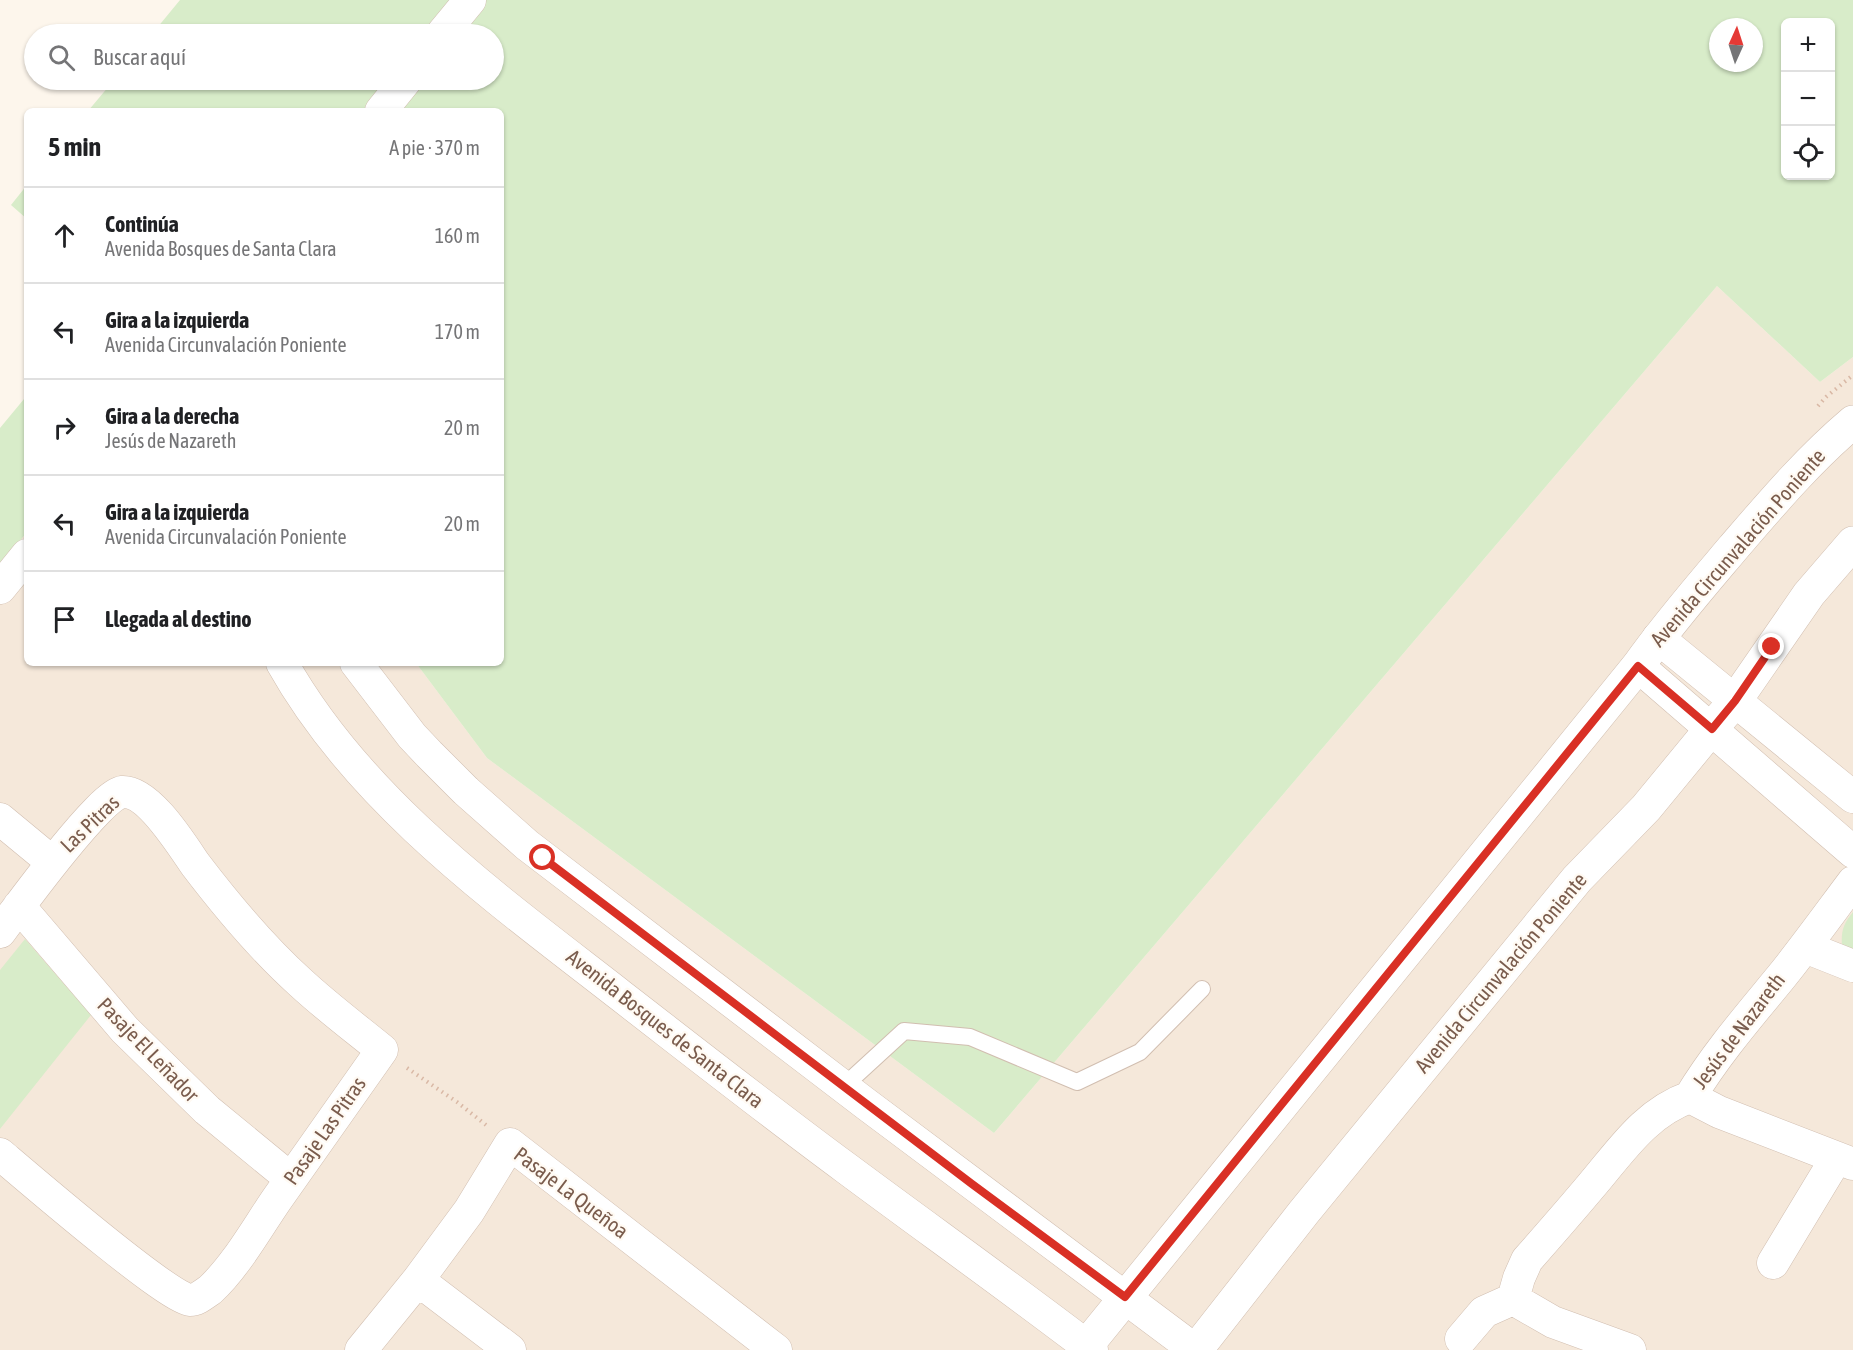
<!DOCTYPE html>
<html lang="es">
<head>
<meta charset="utf-8">
<style>
  body { margin:0; font-family:"Asap Condensed",sans-serif; background:#f2f2f2; color:#202124 }
  .controls { position:absolute; right:18px; top:18px; display:grid; overflow:hidden; border-radius:9px; box-shadow:0 2px 4px #0004 }
  .controls button { width:54px; height:54px; display:grid; place-items:center; padding:0; border:0; border-bottom:2px solid #e0e0e0; background:#fff; color:#202124; font:30px sans-serif }
  .compass { position:absolute; left:1709px; top:18px; width:54px; height:54px; border-radius:50%; background:#fff; box-shadow:0 2px 4px #0004; rotate:3deg }
  .stop { position:absolute; width:18px; height:18px; margin:-14px; border:4px solid #d93025; border-radius:50%; background:#fff }
  .stop.end { background:#d93025; border-color:#fff; box-shadow:0 2px 6px #0008 }
  .list { margin:0; padding:0; list-style:none }
  h2 { display:flex; justify-content:space-between; align-items:center; height:78px; margin:0; padding:0 24px; font-size:26px }
  h2 small { font-size:20px; font-weight:400; color:#757577 }
  .list li { display:grid; grid-template-columns:39px 1fr auto; gap:18px; align-items:center; box-sizing:border-box; height:96px; padding:0 24px; border-top:2px solid #e0e0e0 }
  .list b { display:block; font-size:22px; white-space:nowrap }
  .list p { margin:0; font-size:20px; white-space:nowrap; color:#757577 }
  .list em { font-size:20px; font-style:normal; color:#757577 }
  .icon { flex:none; width:33px; height:33px; fill:none; stroke:currentColor; stroke-width:2; stroke-linecap:round; stroke-linejoin:round }
  .map { position:relative; flex:none; width:1853px; height:1350px; overflow:hidden }
  .search { position:absolute; background:#fff; box-shadow:0 2px 4px #0004; left:24px; top:24px; width:480px; height:66px; display:flex; align-items:center; gap:15px; box-sizing:border-box; padding:0 21px; border-radius:33px; color:#757577; font-size:22px }
  .panel { position:absolute; background:#fff; box-shadow:0 2px 4px #0004; left:24px; top:108px; width:480px; height:558px; border-radius:9px }
  .map>svg:first-child { display:block }
</style>
</head>
<body>
<div class="map">
<svg width="1853" height="1350" viewBox="0 0 1853 1350">
  <rect width="100%" height="100%" fill="#fdf6ec"/>
  <path fill="#f5e8da" d="M1717,286L1820,382L1853,357V1350H0V566L27,532V663H416L487,758L994,1133Z"/>
  <path fill="#d8ecc9" fill-rule="evenodd" d="M180,0H1853V357L1820,382L1717,286L994,1133L487,758L416,663H501V111H88L114,80H494V34H152ZM1786,22H1830V176H1786ZM1718,27H1754V63H1718Z
    M27,185V219L11,205Z
    M24,399L27,403V532L0,566V428Z
    M1853,912V957L1842,947C1841,931 1843,924 1853,912Z
    M25,939L91,1015L0,1129V970Z"/>
  <g fill="none" stroke-linecap="round" stroke-linejoin="round">
    <g stroke="#d1beb0" stroke-width="18">
      <path id="service" d="M844,1086L904,1031L970,1037L1077,1082L1140,1052L1202,989"/>
    </g>
    <g stroke="#d1beb0" stroke-width="33">
      <path id="minor" d="M442,34L470,0
        M381,111L406,80
        M0,588L27,555
        M1658,638L1853,797
        M282,663C360,802 497,899 620,995C695,1053 770,1112 846,1168C928,1229 1011,1288 1092,1350
        M356,663L412,736L429,754L466,791L527,845L866,1104L1195,1350
        M1638,666L1853,852
        M0,819L52,862
        M19,906L125,1030L207,1110L291,1179
        M0,932C17,909 101,794 122,792C148,790 182,845 195,864C227,906 262,948 301,983C327,1007 355,1028 382,1050C347,1100 312,1149 277,1199C257,1228 236,1266 210,1290C204,1294 197,1300 190,1300C169,1299 26,1176 0,1154
        M1805,947L1853,966
        M1690,1097C1716,1054 1749,1016 1781,977C1806,946 1829,914 1853,882
        M1690,1097L1719,1112L1853,1164
        M1773,1263L1834,1162L1832,1156
        M418,1280L510,1350
        M1513,1299L1519,1278L1527,1260C1549,1235 1570,1211 1591,1186C1621,1151 1645,1113 1690,1097
        M1513,1299L1553,1322L1630,1350
        M1461,1339L1484,1312L1513,1299
        M361,1350L418,1280L469,1211L510,1144L776,1350"/>
    </g>
    <g stroke="#d1beb0" stroke-width="34">
      <path id="tertiary" d="M1083,1350L1638,666C1667,625 1700,587 1733,548C1771,504 1808,460 1853,422
        M1196,1350L1304,1212L1577,879L1646,808L1711,729L1735,701L1809,594L1853,543"/>
    </g>
    <path stroke="#d9b8a5" stroke-width="4" stroke-dasharray="1.5 4.5" stroke-linecap="butt" d="M1818,406L1826,397L1853,375
      M407,1068L457,1102L486,1125"/>
    <use href="#service" stroke="#fff" stroke-width="16"/>
    <use href="#minor" stroke="#fff" stroke-width="32"/>
    <use href="#tertiary" stroke="#fff" stroke-width="33"/>
  </g>
  <g fill="none" stroke-linecap="round" stroke-linejoin="round">
    <path stroke="#d93025" stroke-width="8" d="M543,858L972,1184L1125,1297L1638,666L1712,729L1735,701L1772,647"/>
  </g>
  <g text-anchor="middle" stroke-width="4.5" stroke-linejoin="round" paint-order="stroke">
    <g font-size="21" fill="#7a5c4d" stroke="#fffaf3">
      <text transform="translate(1738 548) rotate(-49)" y="7">Avenida Circunvalación Poniente</text>
      <text transform="translate(90 824) rotate(-44)" y="7">Las Pitras</text>
      <text transform="translate(1501 973) rotate(-50)" y="7">Avenida Circunvalación Poniente</text>
      <text transform="translate(665 1029) rotate(38)" y="7">Avenida Bosques de Santa Clara</text>
      <text transform="translate(1739 1031) rotate(-53)" y="7">Jesús de Nazareth</text>
      <text transform="translate(148 1050) rotate(46)" y="7">Pasaje El Leñador</text>
      <text transform="translate(325 1131) rotate(-55)" y="7">Pasaje Las Pitras</text>
      <text transform="translate(571 1193) rotate(37)" y="7">Pasaje La Queñoa</text>
    </g>
  </g>
</svg>
<div class="controls">
<button>+</button>
<button>−</button>
<button><svg class="icon" aria-label="locate" viewBox="0 0 24 24"><circle cx="12" cy="12" r="6"/><path d="M12 2v4M12 18v4M2 12h4M18 12h4"/></svg></button>
</div>
<svg class="compass" viewBox="-18 -18 36 36"><path d="M0-13l5 13h-10z" fill="#e53935"/><path d="M0 13l5-13h-10z" fill="#757577"/></svg>
<div class="stop" style="left:543px;top:858px"></div>
<div class="stop end" style="left:1772px;top:647px"></div>
<div class="search"><svg class="icon" aria-label="search" viewBox="0 0 24 24"><circle cx="10" cy="10" r="6"/><path d="M15 15l6 6"/></svg>Buscar aquí</div>
<section class="panel">
<h2>5 min<small>A pie · 370 m</small></h2>
<ul class="list">
<li><svg class="icon" aria-label="ahead" viewBox="0 0 24 24"><path d="M12 20V5M6 11l6-6 6 6"/></svg><div><b>Continúa</b><p>Avenida Bosques de Santa Clara</p></div><em>160 m</em></li>
<li><svg class="icon" aria-label="left" viewBox="0 0 24 24"><path d="M17 20v-9H6M10 6l-5 5 5 5"/></svg><div><b>Gira a la izquierda</b><p>Avenida Circunvalación Poniente</p></div><em>170 m</em></li>
<li><svg class="icon" aria-label="right" viewBox="0 0 24 24"><path d="M7 20v-9h11M14 6l5 5-5 5"/></svg><div><b>Gira a la derecha</b><p>Jesús de Nazareth</p></div><em>20 m</em></li>
<li><svg class="icon" aria-label="left" viewBox="0 0 24 24"><path d="M17 20v-9H6M10 6l-5 5 5 5"/></svg><div><b>Gira a la izquierda</b><p>Avenida Circunvalación Poniente</p></div><em>20 m</em></li>
<li><svg class="icon" aria-label="arrive" viewBox="0 0 24 24"><path d="M6 21V4h12l-3 4 3 4H6"/></svg><div><b>Llegada al destino</b></div></li>
</ul>
</section>
</div>
</body>
</html>
